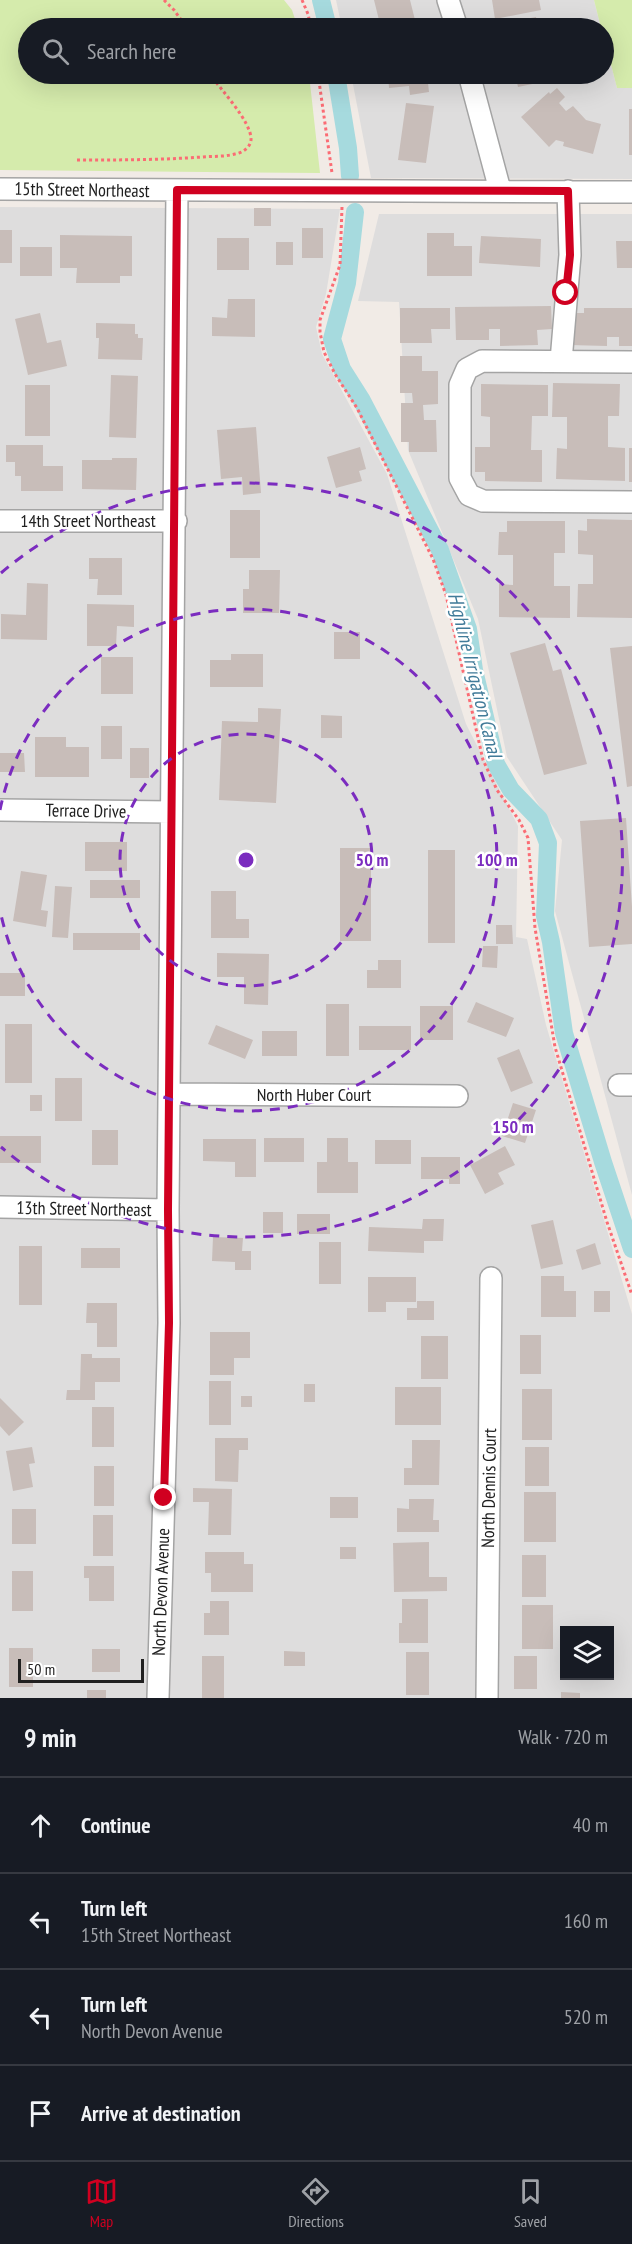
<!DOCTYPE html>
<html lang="en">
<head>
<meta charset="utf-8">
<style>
  body { margin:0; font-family:"PT Sans Narrow",sans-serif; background:#20242c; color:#f1f3f6 }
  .controls { position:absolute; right:18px; bottom:18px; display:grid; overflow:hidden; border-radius:0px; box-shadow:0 6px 24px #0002 }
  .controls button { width:54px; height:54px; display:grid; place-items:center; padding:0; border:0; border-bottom:2px solid #363941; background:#171b24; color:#f1f3f6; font:30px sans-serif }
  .scale { position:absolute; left:18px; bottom:15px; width:126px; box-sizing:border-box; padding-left:6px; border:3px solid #202020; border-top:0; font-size:16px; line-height:21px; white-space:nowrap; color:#202020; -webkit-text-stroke:4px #fff; paint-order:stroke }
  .stop { position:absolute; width:18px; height:18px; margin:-14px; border:4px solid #d00020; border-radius:50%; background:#fff }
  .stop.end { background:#d00020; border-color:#fff; box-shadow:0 2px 6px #0008 }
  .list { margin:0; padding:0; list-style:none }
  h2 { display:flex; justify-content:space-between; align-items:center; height:78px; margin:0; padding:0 24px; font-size:26px }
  h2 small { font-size:20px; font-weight:400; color:#9ea1a6 }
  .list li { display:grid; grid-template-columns:39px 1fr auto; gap:18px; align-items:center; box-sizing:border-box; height:96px; padding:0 24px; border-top:2px solid #363941 }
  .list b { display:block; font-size:22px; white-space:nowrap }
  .list p { margin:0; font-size:20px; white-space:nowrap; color:#9ea1a6 }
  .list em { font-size:20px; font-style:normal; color:#9ea1a6 }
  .icon { flex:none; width:33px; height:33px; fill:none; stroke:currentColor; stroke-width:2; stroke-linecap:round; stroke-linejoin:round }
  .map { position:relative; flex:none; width:632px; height:1698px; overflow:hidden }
  .search { position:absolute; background:#171b24; box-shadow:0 6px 24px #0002; left:18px; right:18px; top:18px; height:66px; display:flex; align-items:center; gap:15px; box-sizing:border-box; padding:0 21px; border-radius:33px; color:#9ea1a6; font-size:22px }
  .sheet { height:462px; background:#171b24 }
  nav { display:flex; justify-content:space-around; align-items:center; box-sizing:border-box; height:84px; border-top:2px solid #363941; background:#171b24; font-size:16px; color:#9ea1a6 }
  nav a { display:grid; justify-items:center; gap:3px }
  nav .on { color:#d00020 }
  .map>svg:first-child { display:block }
</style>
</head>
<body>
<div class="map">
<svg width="632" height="1698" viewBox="0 0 632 1698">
  <rect width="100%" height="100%" fill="#f1ebe6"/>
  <path fill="#dedddd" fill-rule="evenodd" d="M336,0H594L601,28H342Z
    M604,37L617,88H632V179L371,178L351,74H604Z
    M0,207L340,209L326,294L316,327L322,354L387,474L466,724L518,826L516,937L527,939L546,1025L632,1314V1698H0ZM564,1630H610V1676H564Z
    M379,214H632V1195L555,911L562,840L507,757L478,619L408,450L399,302L358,301Z"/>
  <path fill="#d5ebac" d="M0,0H284L292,10L298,28H28V74H309L320,173L0,170Z
    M594,0H632V88H617L604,37V28H601Z"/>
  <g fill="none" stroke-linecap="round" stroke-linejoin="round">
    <path stroke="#a6dade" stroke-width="18" d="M321,0L328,28
      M336,74L348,148L350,176
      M355,212L347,283L332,339L342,369L361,399L440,550L468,629L474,670L496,764L511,790L539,819L548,843L545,916L551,942L564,1033L603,1162L632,1249"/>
  </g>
  <path fill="#c8bdb9" d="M374,0H410L416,24L397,28H381Z
    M492,0H539L541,10L495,19Z
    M536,17L538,27L551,25L552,28H510L509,22Z
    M388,74H427L429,92L410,95L409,86L389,88Z
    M515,74H540L542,82L518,87Z
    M557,88L565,97L559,103L566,111L573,106L586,120L601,124L593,154L563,146L564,142L556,140L549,147L521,117L549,92L550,94Z
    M406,103L434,106L426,163L398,160Z
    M629,109H632V155H629Z
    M254,208H271V226H254Z
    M302,228H323V258H302Z
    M0,230H12V263H0Z
    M427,233H454V246H472V276H427Z
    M60,235L132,236V276H120V283H76L77,268H60Z
    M481,236L541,239L540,267L479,263Z
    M217,238H249V270H217Z
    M616,241H632V268H617Z
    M276,242H293V265H276Z
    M20,247H52V276H20Z
    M228,299H255V337L212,336V317L227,318Z
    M551,306L552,329L537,330L538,345L500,346V329H489V340H456L455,307Z
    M400,308H450V329H431L432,343H400Z
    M584,308H632V346H619V337H607V346L570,345L571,313H584Z
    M40,313L47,343L61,340L67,366L28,375L15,319Z
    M96,323L135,324V334H138V338H143L142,360L98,359L99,338H96Z
    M400,356H422V371H438V404L423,405L424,420H436L437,452H409V442H401V403H413L412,393H400Z
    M111,375L138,376L136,438L109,437Z
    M553,383L620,384L619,416H608V447L625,448V481L556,479L557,448L567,449V417H552Z
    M481,384L548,385V416H532L531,450H542V482L485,481V472H475V447H490V417L481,416Z
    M25,385H50V436H25Z
    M256,427L261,493L243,495L242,477L221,479L217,430Z
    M6,445H43V466H63V491H21V476H15V462H6Z
    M360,447L366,469L359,471L362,481L336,488L327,457Z
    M629,448H632V482H629Z
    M112,458H137L136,490L82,489V460H112Z
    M230,510H260V558H230Z
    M587,519L632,520V618L577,617L578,584H593V555L578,554V530L587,531Z
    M507,521H565V553H554V586H570V618L499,617V584L513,585V555H498L499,532H507Z
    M89,558H122V595H97L98,579H89Z
    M249,570H280L279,613H243V589H249Z
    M27,583L48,584L47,640L1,639V614L26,615Z
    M87,604L134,605V627L117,626L116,646H87Z
    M334,632H360V659H334Z
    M545,643L553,671L561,669L587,764L544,775L510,653Z
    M632,646V786L627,787L610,648Z
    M231,654H263V687H210V660H231Z
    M101,657H133V694H101Z
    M258,708L281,709L276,803L219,800L222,721L258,722Z
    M321,715L342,716V738H321Z
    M101,726H122V759H101Z
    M35,737H66V747H89V777H35Z
    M130,748H149V778H130Z
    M0,753H24L25,772H0Z
    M626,818L632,907V944L589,947L580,821Z
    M85,842H127V871H85Z
    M340,848H371V941H340Z
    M428,850H455V943H428Z
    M21,871L47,875L41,910L48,911L46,927L13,921Z
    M90,880H140V898H90Z
    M55,886L72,887L68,938L52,937Z
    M211,891H236V919H249V938H211Z
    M496,925H512L513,944H496Z
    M73,933H140V950H73Z
    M483,946H498L497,968L482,967Z
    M217,953L269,954L268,1005L244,1004V977H217Z
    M378,960H401V988H367V970H378Z
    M0,973H25V996H0Z
    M476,1002L514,1018L506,1037L467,1022Z
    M326,1004H349V1056H326Z
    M420,1006H453V1040H420Z
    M5,1024H32V1083H5Z
    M216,1025L253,1040L245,1059L208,1044Z
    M359,1026H411V1050H359Z
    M262,1031H297V1056H262Z
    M519,1049L533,1083L511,1092L497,1058Z
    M55,1078H82V1121H55Z
    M30,1095H42V1111H30Z
    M513,1103L536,1110L525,1143L502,1136Z
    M92,1130H118V1165H92Z
    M0,1136H41V1163H0Z
    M264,1138H304V1162H264Z
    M327,1138H348V1162H358V1193H317V1162H327Z
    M203,1139H256V1177H235V1162L203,1161Z
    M375,1140H411V1164H375Z
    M505,1146L515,1165L498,1173L504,1184L485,1194L470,1165Z
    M421,1157H460V1184H449V1179H421Z
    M263,1212H283V1233H263Z
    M297,1214H330V1234H297Z
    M423,1219H444L443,1241H424V1253L368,1251L369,1227L422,1229Z
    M553,1220L563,1264L541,1269L531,1225Z
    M213,1237L243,1238L242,1251H251V1270H235V1262L212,1261Z
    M319,1242H341V1284H319Z
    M595,1243L601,1264L582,1270L576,1250Z
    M19,1246H42V1305H19Z
    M81,1248H120V1268H81Z
    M541,1276H564V1291H576V1317H541Z
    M368,1277H416V1302H386V1312H368Z
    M594,1291H610V1312H594Z
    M417,1301H434V1320H407V1308H417Z
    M87,1303H117V1347H97V1323H86Z
    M210,1332H250V1358H234V1375H210Z
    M520,1335H541V1374H520Z
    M421,1336H448V1379H421Z
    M81,1354H92V1358H120V1382H95V1400H66L67,1390H80Z
    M209,1381H231V1425H209Z
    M304,1384H315V1402H304Z
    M395,1387H441V1425H395Z
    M522,1389H552V1440H522Z
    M241,1396H252V1407H241Z
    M0,1398L24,1422L9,1436L0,1426Z
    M92,1407H114V1447H92Z
    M215,1438H248V1450H239L238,1482L215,1481Z
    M412,1440H440L439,1485H404V1468H412Z
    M32,1447L35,1463L29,1464L33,1487L13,1491L6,1451Z
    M525,1447H549V1486H525Z
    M94,1466H114V1506H94Z
    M193,1488L232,1489L231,1535H208L209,1502H193Z
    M524,1492H556V1542H524Z
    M330,1497H358V1518H330Z
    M409,1499H434L433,1520H439V1532H397V1508L409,1509Z
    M12,1509H36V1544H12Z
    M93,1515H113V1556H93Z
    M429,1542V1577H447V1591L394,1592L393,1543Z
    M340,1547H356V1559H340Z
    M205,1552H244V1564H253V1592H211V1573H205Z
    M522,1555H546V1597H522Z
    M84,1566H114V1601H89V1578H84Z
    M12,1571H33V1611H12Z
    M402,1599H428V1643H399V1623H402Z
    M210,1601H229V1635H204V1613H210Z
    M522,1605H553V1649H522Z
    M9,1648H33V1687H9Z
    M92,1649H120V1672H92Z
    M284,1651L305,1652V1666H284Z
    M406,1652H429V1695H406Z
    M202,1656H224V1698H202Z
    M514,1656H537V1689H514Z
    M87,1690H106V1698H87Z
    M561,1692L580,1693V1698H561Z"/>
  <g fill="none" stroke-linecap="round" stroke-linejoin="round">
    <g stroke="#a4a4a4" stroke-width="24">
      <path id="minor" d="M448,0L457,28
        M469,74L500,190
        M0,189L632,192
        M561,361L570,255L568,191
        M632,362L482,361L467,369L460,385V478L469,495L483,501L632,502
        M0,521H176
        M0,810L171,812
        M619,1085H632
        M170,1094L457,1096
        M0,1207L168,1210
        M158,1698L169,1323L168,1210L177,190
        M487,1698L491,1278"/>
    </g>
    <path stroke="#fb6c74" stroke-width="3" stroke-dasharray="3 3" stroke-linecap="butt" d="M164,0L174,10L187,28
      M302,0L308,14L311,28
      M318,74L332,173
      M77,160C119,160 160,160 202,157C213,156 224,157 235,154C242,153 250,148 251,140C252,122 220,89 210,74
      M342,207L340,265L320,320V332L324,352L335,374L357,408L433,559L446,595L483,760L497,790L519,820L528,838L535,928L555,1047L607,1222L632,1295"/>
    <use href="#minor" stroke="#fff" stroke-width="21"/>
  </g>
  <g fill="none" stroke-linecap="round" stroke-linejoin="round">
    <path stroke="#d00020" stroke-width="8" d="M164,1498L169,1323L168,1210L177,190L568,191L570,255L566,293"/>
  </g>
  <g fill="none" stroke="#7b2cbf" stroke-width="3" stroke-dasharray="10 8">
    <circle cx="246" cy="860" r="126"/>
    <path d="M0 810A251 251 0 1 1 0 910"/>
    <path d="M1 573A377 377 0 1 1 1 1147"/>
  </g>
  <g text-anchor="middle" stroke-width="5" stroke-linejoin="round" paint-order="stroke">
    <g font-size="18" fill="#202020" stroke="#fff">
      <text transform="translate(82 190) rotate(1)" y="6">15th Street Northeast</text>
      <text x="88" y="527">14th Street Northeast</text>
      <text transform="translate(86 811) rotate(1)" y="6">Terrace Drive</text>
      <text x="314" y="1101">North Huber Court</text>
      <text transform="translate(84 1209) rotate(1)" y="6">13th Street Northeast</text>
      <text transform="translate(489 1488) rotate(-89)" y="6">North Dennis Court</text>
      <text transform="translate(161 1592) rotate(-88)" y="6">North Devon Avenue</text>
    </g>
    <g font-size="20" font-style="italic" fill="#417b99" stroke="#fff">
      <text transform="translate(475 675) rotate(76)" y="7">Highline Irrigation Canal</text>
    </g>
  </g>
  <circle cx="246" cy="860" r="9" fill="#7b2cbf" stroke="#fff" stroke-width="3"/>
  <g font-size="18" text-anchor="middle" font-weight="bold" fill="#7b2cbf" stroke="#fff" stroke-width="5" stroke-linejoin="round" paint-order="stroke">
    <text x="372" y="866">50 m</text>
    <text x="497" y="866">100 m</text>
    <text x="513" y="1133">150 m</text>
  </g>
</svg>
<div class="controls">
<button><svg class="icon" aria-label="layers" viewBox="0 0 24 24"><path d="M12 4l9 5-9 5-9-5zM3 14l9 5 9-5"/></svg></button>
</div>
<div class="scale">50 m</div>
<div class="stop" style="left:566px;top:293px"></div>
<div class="stop end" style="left:164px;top:1498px"></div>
<div class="search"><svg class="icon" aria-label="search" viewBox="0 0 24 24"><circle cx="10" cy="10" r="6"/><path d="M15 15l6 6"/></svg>Search here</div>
</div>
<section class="sheet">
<h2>9 min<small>Walk · 720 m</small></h2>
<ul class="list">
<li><svg class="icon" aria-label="ahead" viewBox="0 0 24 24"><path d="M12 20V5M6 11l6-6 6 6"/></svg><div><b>Continue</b></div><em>40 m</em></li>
<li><svg class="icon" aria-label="left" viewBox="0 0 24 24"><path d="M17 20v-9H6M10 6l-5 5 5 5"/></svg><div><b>Turn left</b><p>15th Street Northeast</p></div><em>160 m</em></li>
<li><svg class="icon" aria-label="left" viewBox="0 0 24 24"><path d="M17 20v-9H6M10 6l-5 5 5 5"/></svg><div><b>Turn left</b><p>North Devon Avenue</p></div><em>520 m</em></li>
<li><svg class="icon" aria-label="arrive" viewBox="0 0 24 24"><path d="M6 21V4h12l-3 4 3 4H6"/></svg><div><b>Arrive at destination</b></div></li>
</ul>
</section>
<nav>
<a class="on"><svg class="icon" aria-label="map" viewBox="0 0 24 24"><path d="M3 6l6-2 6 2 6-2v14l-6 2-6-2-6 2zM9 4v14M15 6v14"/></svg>Map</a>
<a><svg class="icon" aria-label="directions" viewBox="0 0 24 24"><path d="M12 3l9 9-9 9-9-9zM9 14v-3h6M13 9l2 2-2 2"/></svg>Directions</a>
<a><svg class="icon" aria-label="saved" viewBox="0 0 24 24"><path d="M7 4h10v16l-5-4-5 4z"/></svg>Saved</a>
</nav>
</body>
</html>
